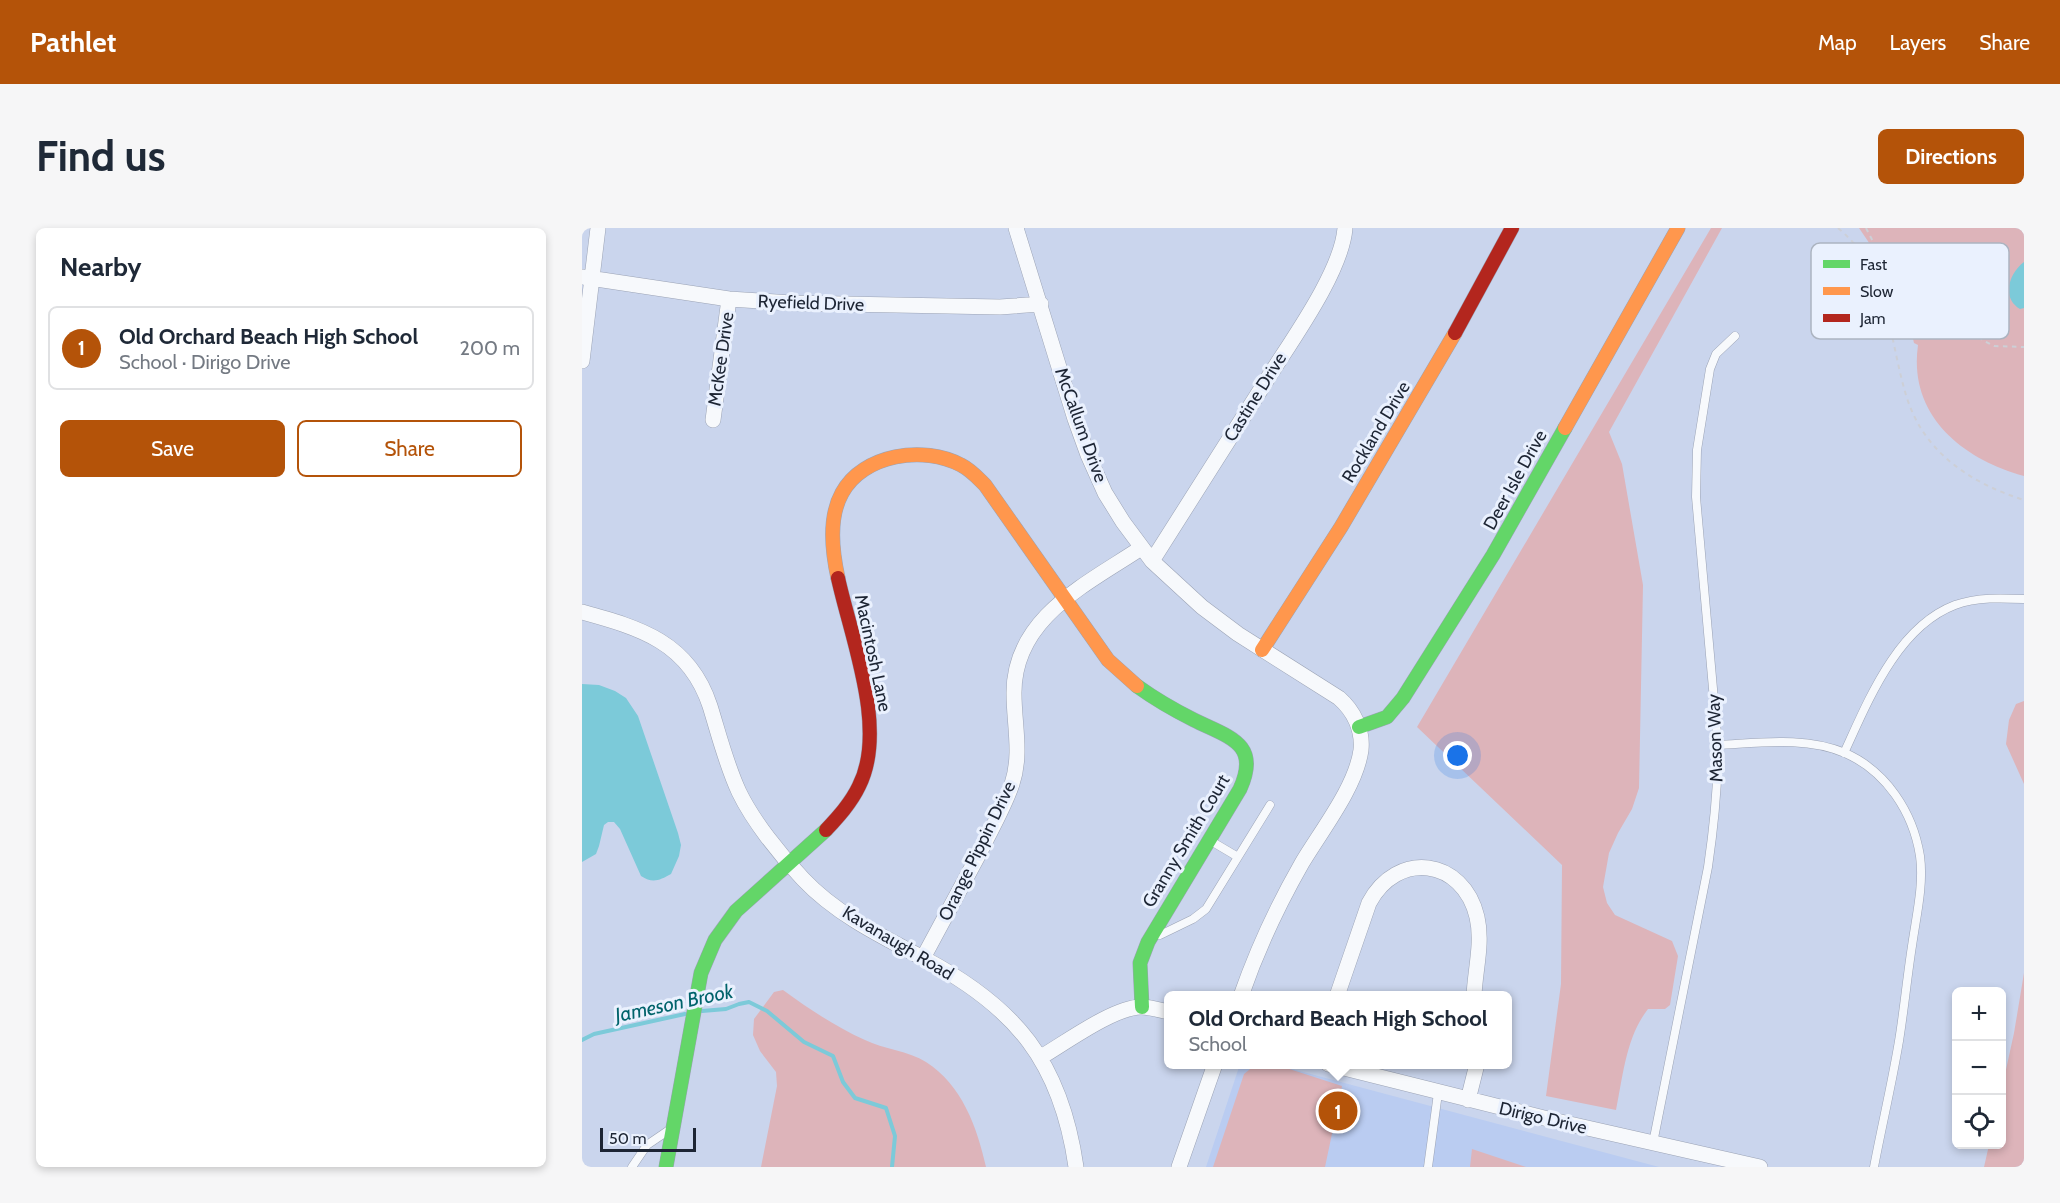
<!DOCTYPE html>
<html lang="en">
<head>
<meta charset="utf-8">
<style>
  body { margin:0; font-family:Cabin,sans-serif; background:#f6f6f7; color:#1f2937 }
  .controls { position:absolute; right:18px; bottom:18px; display:grid; overflow:hidden; border-radius:9px; box-shadow:0 3px 9px #0003 }
  .controls button { width:54px; height:54px; display:grid; place-items:center; padding:0; border:0; border-bottom:2px solid #e0e1e3; background:#fff; color:#1f2937; font:30px sans-serif }
  .scale { position:absolute; left:18px; bottom:15px; width:96px; box-sizing:border-box; padding-left:6px; border:3px solid #1d2534; border-top:0; font-size:16px; line-height:21px; white-space:nowrap; color:#1d2534; -webkit-text-stroke:4px #eaf1fe; paint-order:stroke }
  .you { position:absolute; left:876px; top:528px; width:21px; height:21px; margin:-15px; border:4px solid #fff; border-radius:50%; background:#1a73e8; box-shadow:0 0 0 9px #1a73e833 }
  .badge { display:grid; place-items:center; width:39px; height:39px; border-radius:50%; background:#b45309; color:#fff; font-size:20px; font-weight:700 }
  .pin { position:absolute; translate:-50% -50%; border:3px solid #fff; box-shadow:0 2px 6px #0006 }
  .popup { position:absolute; left:582px; top:763px; width:348px; height:78px; box-sizing:border-box; display:grid; place-content:center; border-radius:9px; background:#fff; filter:drop-shadow(0 2px 4px #0005); font-size:20px; white-space:nowrap; color:#747a83 }
  .popup b { font-size:22px; color:#1f2937 }
  .popup::after { content:''; position:absolute; left:50%; top:100%; margin-left:-12px; border:12px solid transparent; border-top-color:#fff }
  .list { margin:0; padding:0; list-style:none }
  h2 { display:flex; justify-content:space-between; align-items:center; height:78px; margin:0; padding:0 24px; font-size:26px }
  h2 small { font-size:20px; font-weight:400; color:#747a83 }
  .list li { display:grid; grid-template-columns:39px 1fr auto; gap:18px; align-items:center; box-sizing:border-box; height:84px; margin:0 12px 12px; padding:0 12px; border:2px solid #e0e1e3; border-radius:9px }
  .list b { display:block; font-size:22px; white-space:nowrap }
  .list p { margin:0; font-size:20px; white-space:nowrap; color:#747a83 }
  .list em { font-size:20px; font-style:normal; color:#747a83 }
  .actions { display:flex; gap:12px; padding:18px 24px }
  .actions a { flex:1; padding:14px 0; border:2px solid #b45309; border-radius:9px; text-align:center; font-size:21px; color:#b45309 }
  .actions .main { background:#b45309; color:#fff }
  .icon { flex:none; width:33px; height:33px; fill:none; stroke:currentColor; stroke-width:2; stroke-linecap:round; stroke-linejoin:round }
  .map { position:relative; flex:none; width:1442px; height:939px; overflow:hidden; border-radius:9px }
  header { display:flex; align-items:center; gap:36px; box-sizing:border-box; height:84px; padding:0 30px; background:#b45309; color:#fff }
  header strong { font-size:28px }
  nav { display:flex; gap:33px; margin-inline-start:auto; font-size:21px }
  .intro { display:flex; align-items:center; justify-content:space-between; box-sizing:border-box; height:144px; padding:0 36px }
  h1 { margin:0; font-size:42px }
  .button { padding:15px 27px; border-radius:9px; background:#b45309; color:#fff; font-size:21px; font-weight:700 }
  main { display:flex; gap:36px; padding:0 36px }
  aside { flex:1; background:#fff; border-radius:9px; box-shadow:0 3px 9px #0003 }
  .map>svg:first-child { display:block }
</style>
</head>
<body>
<header>
<strong>Pathlet</strong>
<nav><a>Map</a><a>Layers</a><a>Share</a></nav>
</header>
<div class="intro"><h1>Find us</h1><a class="button">Directions</a></div>
<main>
<aside>
<h2>Nearby<small></small></h2>
<ul class="list">
<li><span class="badge">1</span><div><b>Old Orchard Beach High School</b><p>School · Dirigo Drive</p></div><em>200 m</em></li>
</ul>
<div class="actions"><a class="main">Save</a><a>Share</a></div>
</aside>
<div class="map">
<svg width="1442" height="939" viewBox="0 0 1442 939">
  <rect width="100%" height="100%" fill="#cad5ed"/>
  <path fill="#baccf1" d="M658,836L695,837L1077,939H624Z"/>
  <path fill="#ddb4ba" d="M1129,0H1140L1027,204L1040,236L1061,357L1057,560L1050,581L1036,605L1027,625L1021,659L1025,675L1033,687L1090,713L1096,728L1088,777L1083,781H1066C1044,809 1041,848 1034,882L964,868L979,756L980,637L835,499Z
    M1277,0H1442V248C1380,231 1326,187 1336,117L1332,115L1321,68L1313,53Z
    M1442,473V556L1424,516L1427,492L1434,476Z
    M1442,745V939H1402L1407,917L1420,916V860L1432,805Z
    M201,762C227,781 254,799 283,812C301,821 327,823 344,834C380,857 395,899 404,939H179L195,858L194,844L178,823L171,807L172,791L192,764Z
    M673,837H695L760,858L743,939H631L662,846Z
    M890,921L944,939H888Z"/>
  <path fill="#7ccad9" d="M1442,34V80L1438,81C1419,70 1427,45 1442,34Z
    M0,456L17,457L33,463L44,470L56,488L96,605L99,617L97,628L89,646C78,652 71,656 59,648L38,601L32,594H26L22,597L17,618L14,626L0,634Z"/>
  <g fill="none" stroke-linecap="round" stroke-linejoin="round">
    <path stroke="#7ccad9" stroke-width="4" d="M120,783L144,781L157,776L167,774L185,783L222,814L251,828L261,854L273,870L304,880L313,908L310,939
      M0,812L12,806L103,786"/>
    <g stroke="#9ba3b5" stroke-width="9">
      <path id="lane" d="M1136,517C1177,515 1224,508 1263,525C1304,543 1331,584 1338,628C1342,657 1334,689 1330,718C1325,750 1322,782 1317,813C1310,855 1300,897 1292,939
        M1262,525C1286,473 1315,399 1373,377C1395,369 1420,370 1442,371
        M629,613L656,629
        M578,707L611,691L624,681L688,577
        M1071,915L1126,639C1132,598 1136,558 1136,517L1114,269L1115,222L1128,141L1134,126L1153,108
        M50,939L65,917L87,902
        M846,939L856,865"/>
    </g>
    <g stroke="#9ba3b5" stroke-width="16">
      <path id="street" d="M434,0L493,191L506,227L523,265L541,294L570,333L620,379L656,406L757,470C772,483 781,502 779,522C774,559 739,603 720,635C696,677 675,722 659,768
        M0,49L147,71L209,75L418,79L459,76
        M0,133L16,0
        M131,192L147,71
        M570,333C609,272 647,211 686,150C710,112 760,43 763,0
        M0,384C58,400 107,414 128,478C137,507 144,536 157,564C171,593 198,627 221,651C254,686 299,708 341,730C434,779 479,834 494,939
        M341,730C360,695 378,661 397,626C408,603 422,580 430,556C440,526 432,496 432,466C431,390 505,356 559,320
        M755,768L787,675C815,622 881,630 895,689C901,715 893,742 892,768
        M459,829C483,815 532,779 559,779C568,779 578,782 586,784
        M746,836L970,892L1178,939
        M886,872L895,836
        M597,939L633,836"/>
    </g>
    <g stroke="#9ba3b5" stroke-width="15">
      <path id="fast" d="M555,458C573,471 592,482 612,492C646,509 679,515 658,561L566,714L558,735L560,779
        M777,499L805,489L821,470L911,327L983,200
        M84,939L119,745L133,712L154,683L244,602"/>
    </g>
    <g stroke="#9ba3b5" stroke-width="15">
      <path id="slow" d="M983,200L1096,0
        M256,350C250,323 246,290 260,265C281,226 342,217 379,237C389,242 396,250 403,257L526,432L555,458
        M680,422L759,299L873,105"/>
    </g>
    <g stroke="#9ba3b5" stroke-width="15">
      <path id="jam" d="M873,105L930,0
        M244,602C256,589 269,575 277,558C306,501 269,410 256,350"/>
    </g>
    <path stroke="#cdcfd6" stroke-width="2" stroke-dasharray="4.5 4.5" stroke-linecap="butt" d="M1256,0C1290,29 1298,53 1307,95C1313,119 1317,144 1324,167C1341,224 1388,255 1442,272
      M1284,0L1298,27L1304,31L1329,39L1344,48L1377,81L1400,112L1412,118L1442,119"/>
    <use href="#lane" stroke="#f7f9fc" stroke-width="8"/>
    <use href="#street" stroke="#f7f9fc" stroke-width="15"/>
    <use href="#fast" stroke="#63d668" stroke-width="14"/>
    <use href="#slow" stroke="#ff974d" stroke-width="14"/>
    <use href="#jam" stroke="#b3261e" stroke-width="14"/>
  </g>
  <g text-anchor="middle" stroke-width="6" stroke-linejoin="round" paint-order="stroke">
    <g font-size="18" fill="#1d2534" stroke="#eaf1fe">
      <text transform="translate(229 75) rotate(2)" y="6">Ryefield Drive</text>
      <text transform="translate(139 131) rotate(-82)" y="6">McKee Drive</text>
      <text transform="translate(673 169) rotate(-58)" y="6">Castine Drive</text>
      <text transform="translate(499 197) rotate(70)" y="6">McCallum Drive</text>
      <text transform="translate(794 204) rotate(-59)" y="6">Rockland Drive</text>
      <text transform="translate(933 252) rotate(-61)" y="6">Deer Isle Drive</text>
      <text transform="translate(291 425) rotate(78)" y="6">Macintosh Lane</text>
      <text transform="translate(1133 510) rotate(-92)" y="6">Mason Way</text>
      <text transform="translate(604 613) rotate(-59)" y="6">Granny Smith Court</text>
      <text transform="translate(395 623) rotate(-64)" y="6">Orange Pippin Drive</text>
      <text transform="translate(316 715) rotate(31)" y="6">Kavanaugh Road</text>
      <text transform="translate(961 890) rotate(13)" y="6">Dirigo Drive</text>
    </g>
    <g font-size="20" font-style="italic" fill="#00636b" stroke="#eaf1fe">
      <text transform="translate(92 775) rotate(-12)" y="7">Jameson Brook</text>
    </g>
  </g>
  <rect x="1229" y="15" width="198" height="96" rx="9" fill="#eaf1fe" stroke="#acb4c1" stroke-width="1.5"/>
  <rect x="1241" y="32" width="27" height="8" fill="#63d668"/>
  <rect x="1241" y="59" width="27" height="8" fill="#ff974d"/>
  <rect x="1241" y="86" width="27" height="8" fill="#b3261e"/>
  <g font-size="16" fill="#1d2534">
    <text x="1278" y="42">Fast</text>
    <text x="1278" y="69">Slow</text>
    <text x="1278" y="96">Jam</text>
  </g>
</svg>
<div class="controls">
<button>+</button>
<button>−</button>
<button><svg class="icon" aria-label="locate" viewBox="0 0 24 24"><circle cx="12" cy="12" r="6"/><path d="M12 2v4M12 18v4M2 12h4M18 12h4"/></svg></button>
</div>
<div class="scale">50 m</div>
<div class="you"></div>
<div class="pin badge" style="left:756px;top:883px">1</div>
<div class="popup"><b>Old Orchard Beach High School</b>School</div>
</div>
</main>
</body>
</html>
